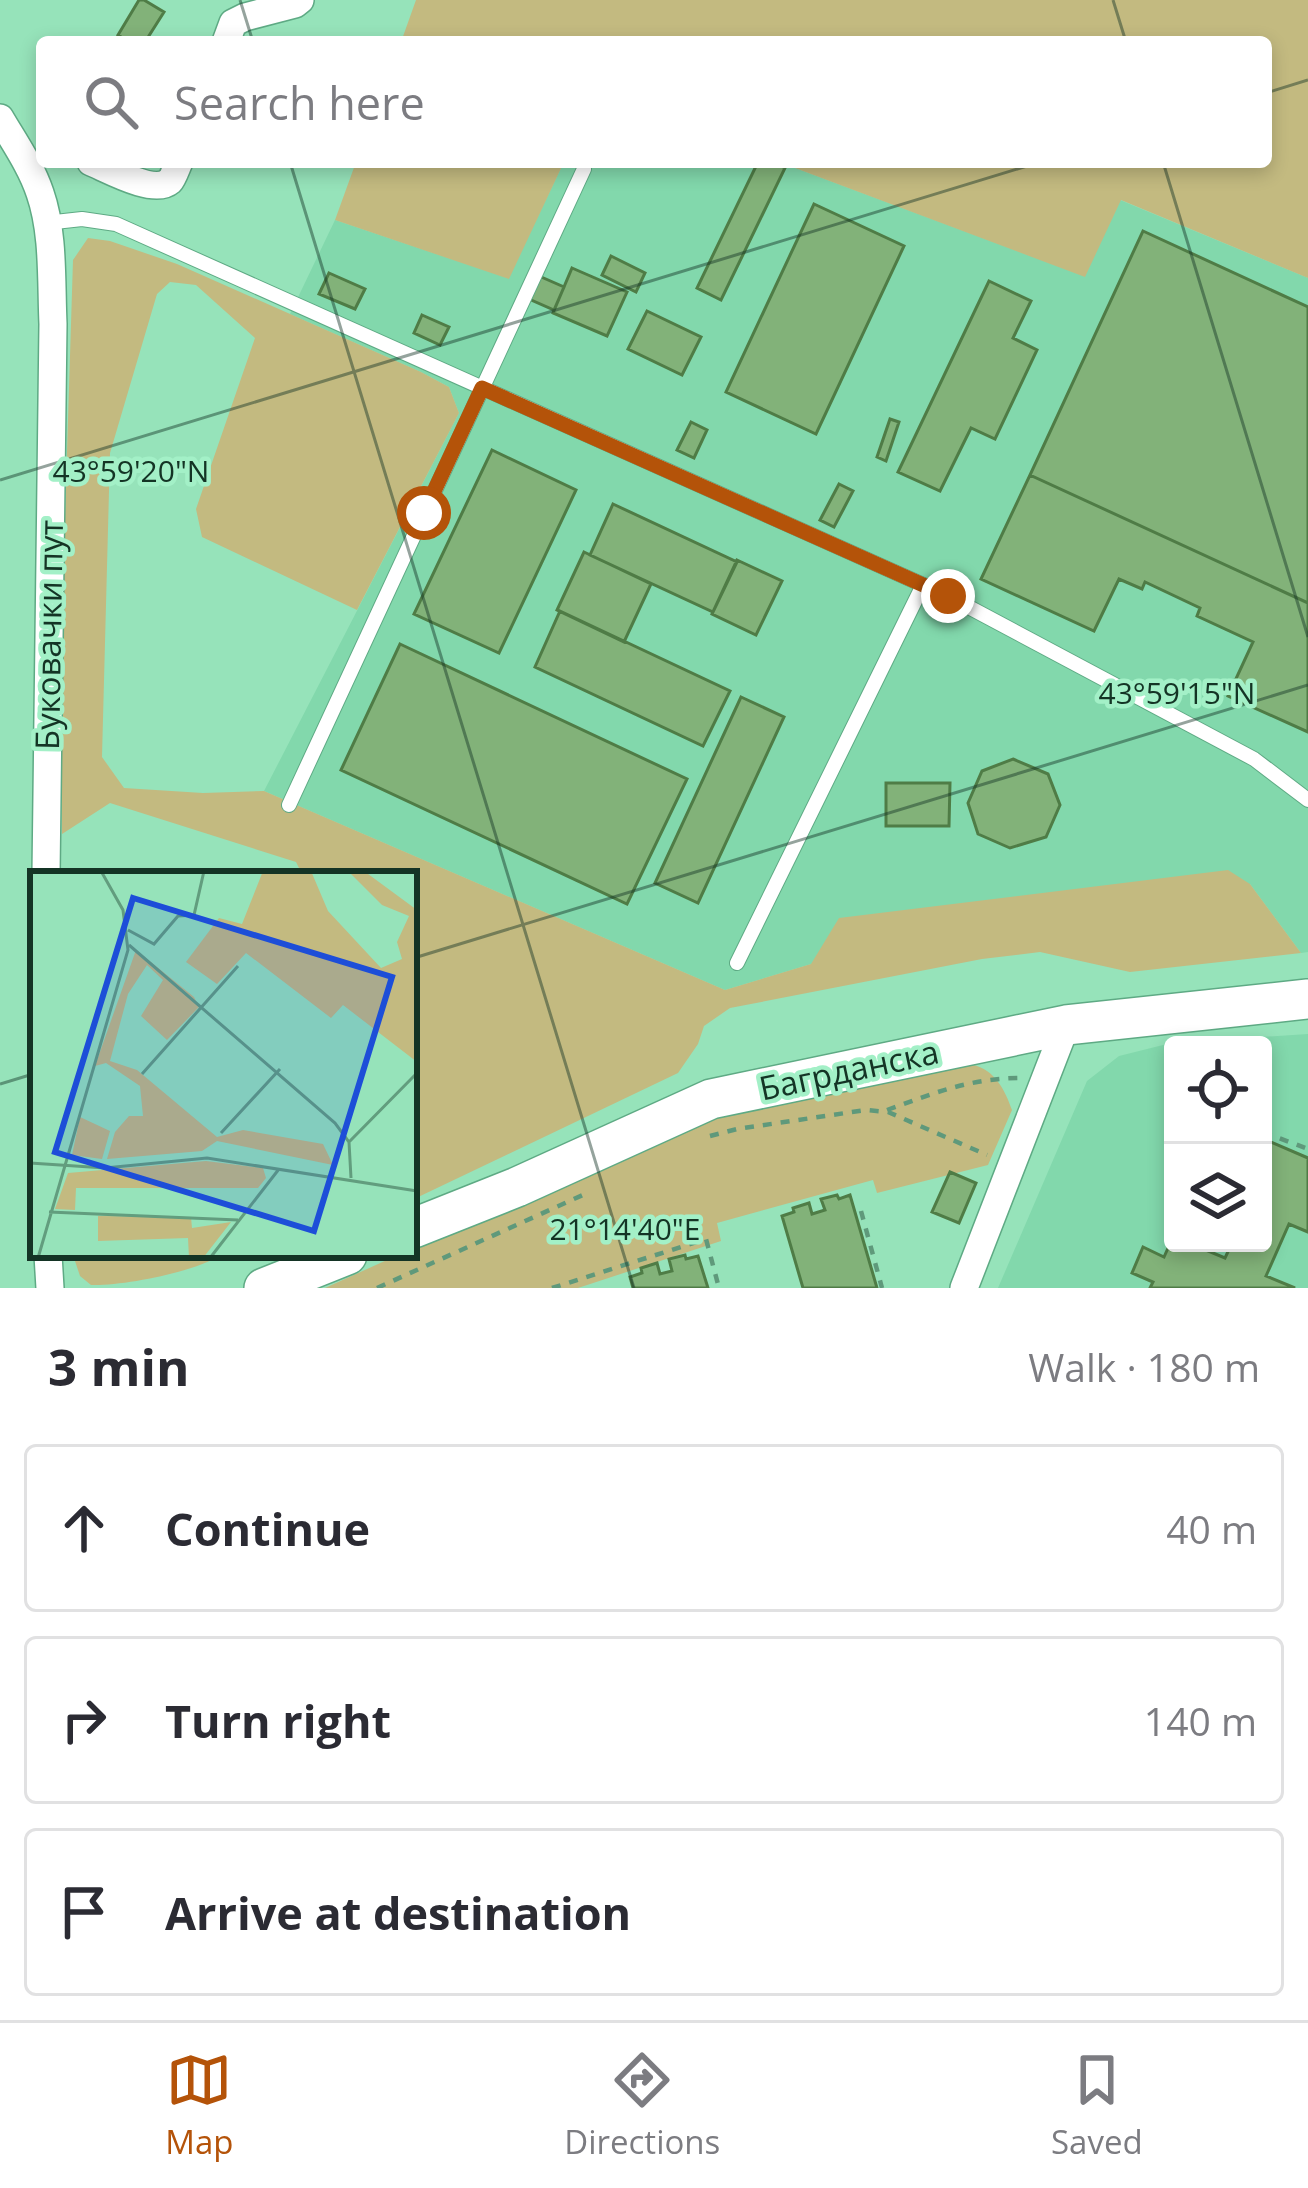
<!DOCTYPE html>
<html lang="en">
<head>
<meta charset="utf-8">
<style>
  body { margin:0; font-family:"Open Sans",sans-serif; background:#f2f2f3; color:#2b2b33 }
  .controls { position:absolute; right:36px; bottom:36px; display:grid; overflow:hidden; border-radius:12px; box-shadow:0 6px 18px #0003 }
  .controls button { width:108px; height:108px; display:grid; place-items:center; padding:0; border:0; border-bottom:3px solid #e1e1e2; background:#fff; color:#2b2b33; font:60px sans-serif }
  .stop { position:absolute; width:36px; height:36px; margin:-27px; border:9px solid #b45309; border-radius:50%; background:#fff }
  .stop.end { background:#b45309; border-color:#fff; box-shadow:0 3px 12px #0008 }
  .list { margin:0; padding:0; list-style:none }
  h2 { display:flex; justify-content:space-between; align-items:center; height:156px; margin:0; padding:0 48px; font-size:51px }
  h2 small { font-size:39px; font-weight:400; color:#7c7c81 }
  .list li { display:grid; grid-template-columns:78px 1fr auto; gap:36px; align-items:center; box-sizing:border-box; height:168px; margin:0 24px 24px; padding:0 24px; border:3px solid #e1e1e2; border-radius:12px }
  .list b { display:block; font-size:45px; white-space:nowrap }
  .list em { font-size:39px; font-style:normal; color:#7c7c81 }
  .icon { flex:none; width:66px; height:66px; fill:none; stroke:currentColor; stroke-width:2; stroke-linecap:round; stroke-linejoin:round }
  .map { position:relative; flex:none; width:1308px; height:1288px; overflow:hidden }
  .search { position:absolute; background:#fff; box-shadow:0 6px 18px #0003; left:36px; right:36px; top:36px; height:132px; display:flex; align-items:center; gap:30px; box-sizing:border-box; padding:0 42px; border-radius:12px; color:#7c7c81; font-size:45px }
  .sheet { height:732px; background:#fff }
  nav { display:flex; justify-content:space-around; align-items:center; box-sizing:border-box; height:168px; border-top:3px solid #e1e1e2; background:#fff; font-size:33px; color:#7c7c81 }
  nav a { display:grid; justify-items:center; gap:6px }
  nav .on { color:#b45309 }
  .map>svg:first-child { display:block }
</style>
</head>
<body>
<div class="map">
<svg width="1308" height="1288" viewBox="0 0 1308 1288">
  <rect width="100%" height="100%" fill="#96e3ba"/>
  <path fill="#82d8ac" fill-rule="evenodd" d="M564,162H779L1084,276L1120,200L1308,278V952L1301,953L1250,884L811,964L725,990L264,791L459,413L449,387L421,372L290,314L335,220L508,278Z
    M1308,1034V1288H998L1087,1081L1119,1056L1171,1043ZM1173,1045H1263V1243H1173Z"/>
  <path fill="#c3ba80" d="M416,0H1308V278L1121,200L1085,277L779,162H1266V42H401Z
    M356,162H564L509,279L335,220Z
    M88,238L110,241L177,264L421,372L449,387L459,413L357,610L202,537L196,509L255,338L196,285L170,282L157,294L110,453L102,757L124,788L203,793L264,791L725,990L811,964L839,918L1228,870L1250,884L1301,953L1130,972L1040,952L982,959L730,1008L704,1026L698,1044L678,1073L414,1199V874H302L296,862L110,803L62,834L60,676L73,260Z
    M973,1065C995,1070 1005,1090 1012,1110L988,1165L877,1193L873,1180L717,1223L721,1241L578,1288H325L398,1255H414V1248L709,1114Z
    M73,1255H222C193,1272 124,1286 91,1285L80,1276Z"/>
  <path fill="#82b279" stroke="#4f7c46" stroke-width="3" d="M139,0H144L164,12L145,42H129L118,35Z
    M758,162H773L785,168L721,300L697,288Z
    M814,204L904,246L816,434L726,392Z
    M1143,231L1308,307V603L1030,475Z
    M611,256L645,273L636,292L602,275Z
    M572,268L627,292L607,336L553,313Z
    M329,273L365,289L355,309L319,294Z
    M539,276L564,287L554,310L529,299Z
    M989,281L1031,301L1013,338L1037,350L995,439L971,428L940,491L898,472Z
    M647,311L701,337L682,375L628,349Z
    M422,315L449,327L440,345L414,333Z
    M890,419L899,422L886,461L877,457Z
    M691,422L707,430L694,458L677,450Z
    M492,450L576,490L499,653L414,614Z
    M1030,475L1308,603V732L1228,696L1253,642L1197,616L1200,608L1145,582L1142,589L1119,579L1094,631L981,579Z
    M839,484L853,491L834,527L820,520Z
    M613,504L737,562L713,612L590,555Z
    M584,552L651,584L624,642L557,610Z
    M737,560L782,581L756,635L712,614Z
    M560,611L730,691L703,746L535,667Z
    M400,644L687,779L627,904L341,770Z
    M741,697L784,717L698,903L655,883Z
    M1013,759L1048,774L1060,805L1046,837L1010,848L978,834L968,803L982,771Z
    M886,783H950L949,826H886Z
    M1266,1140L1308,1158V1232L1289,1224L1266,1276L1295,1288H1150L1153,1282L1132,1273L1143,1247L1164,1257L1173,1237V1243H1189L1225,1258L1232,1243H1263V1148Z
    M950,1172L976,1183L959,1223L932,1212Z
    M837,1195L839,1199L850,1195L877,1288H803L782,1216L794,1212L793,1208L809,1203L812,1214L825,1210L821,1199Z
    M685,1255L686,1259L698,1256L708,1288H633L630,1277L642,1273L641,1268L657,1263L660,1274L672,1271L669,1259Z"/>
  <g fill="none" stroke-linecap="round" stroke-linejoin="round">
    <g stroke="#5eaa84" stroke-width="16">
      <path id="lane" d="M46,223L82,219L116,224L948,596L1254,759L1308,800
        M289,805L584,169
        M737,963L923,585"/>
    </g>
    <g stroke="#5eaa84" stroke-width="30">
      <path id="street" d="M226,42L233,23L245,17L295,4L300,0
        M0,118C14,142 31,166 40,193C54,233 51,282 53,324L46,874
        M91,162C108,169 154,195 170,181C173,178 177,166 179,162
        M48,1255L50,1288
        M964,1288L1066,1025"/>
    </g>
    <g stroke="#5eaa84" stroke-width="42">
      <path id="secondary" d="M414,1228L517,1187L711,1099L1066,1025L1308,999
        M264,1288L347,1255"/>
    </g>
    <path stroke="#5f997b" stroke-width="4.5" stroke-dasharray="9 9" stroke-linecap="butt" d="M887,1110C934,1093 971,1078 1021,1078
      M1263,1132L1308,1149
      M710,1136L737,1129L866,1110L888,1112L987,1155
      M861,1211L882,1288
      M377,1288L585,1194
      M552,1288L706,1239L719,1288"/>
    <use href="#lane" stroke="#fff" stroke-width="14"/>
    <use href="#street" stroke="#fff" stroke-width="27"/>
    <use href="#secondary" stroke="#fff" stroke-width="39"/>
  </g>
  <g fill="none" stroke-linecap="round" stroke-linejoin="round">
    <path stroke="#b45309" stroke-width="15" d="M424,513L482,388L948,596"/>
  </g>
  <path fill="none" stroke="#143425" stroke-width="3" stroke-opacity="0.45" d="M240,0L253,42M1113,0L1126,42M1266,93L1308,80M290,162L634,1288M1163,162L1308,637M0,480L1040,162M414,958L1308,685M0,1084L33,1074"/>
  <g text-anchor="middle" stroke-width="9" stroke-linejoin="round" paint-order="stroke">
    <g font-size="33" fill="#143425" stroke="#a3f0c7">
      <text transform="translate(49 635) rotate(-89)" y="12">Буковачки пут</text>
      <text transform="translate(849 1070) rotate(-12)" y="12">Багрданска</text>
    </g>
  </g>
  <g transform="translate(30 871)">
    <rect width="387" height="387" fill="#96e3ba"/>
    <path d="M233,0H281L298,40L351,97L372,88L367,71L379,45L352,34L318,0H334L387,39V191L313,134L301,147L216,82L187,113L156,91L189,47L212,53ZM106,79L164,126L169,136L137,169L111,145L133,109L117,94L98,123L80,190L107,199L187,266L213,259L293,273L303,294L187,270L172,280L77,288L85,261L99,245H113L110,215L76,192L65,195ZM50,246L80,260L72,288L42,284ZM176,290L233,297L236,307L228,317H46L45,339L25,338L38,302ZM68,345L161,346L162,357L201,351L173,387H159L158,367L68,370Z" fill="#c3ba80"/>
    <path fill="none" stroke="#629d7e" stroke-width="3" d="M98,59L124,73L148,45L164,44L174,0M99,74L305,252L319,271L321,307M112,203L208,95M191,262L250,198M319,271L386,203M0,292L75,297L177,287L387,320M19,341L208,349M8,387L98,79L93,39L71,0M180,387L249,298"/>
    <path fill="#1d4ed8" fill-opacity="0.15" stroke="#1d4ed8" stroke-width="6" d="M103,27L362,106L284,360L25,281Z"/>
    <rect width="387" height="387" fill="none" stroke="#143425" stroke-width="6"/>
  </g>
  <g font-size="30" text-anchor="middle" fill="#143425" stroke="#a3f0c7" stroke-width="9" stroke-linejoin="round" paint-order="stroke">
    <text x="131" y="482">43°59'20"N</text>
    <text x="1177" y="704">43°59'15"N</text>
    <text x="625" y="1240">21°14'40"E</text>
  </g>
</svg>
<div class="controls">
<button><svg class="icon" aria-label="locate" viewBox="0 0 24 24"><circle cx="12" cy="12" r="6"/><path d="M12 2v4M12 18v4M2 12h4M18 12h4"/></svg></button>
<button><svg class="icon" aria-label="layers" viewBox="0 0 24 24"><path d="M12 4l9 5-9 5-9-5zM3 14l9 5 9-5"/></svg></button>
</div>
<div class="stop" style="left:424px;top:513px"></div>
<div class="stop end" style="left:948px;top:596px"></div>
<div class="search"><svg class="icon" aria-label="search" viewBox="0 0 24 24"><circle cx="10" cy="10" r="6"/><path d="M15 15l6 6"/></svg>Search here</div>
</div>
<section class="sheet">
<h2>3 min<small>Walk · 180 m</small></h2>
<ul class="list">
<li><svg class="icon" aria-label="ahead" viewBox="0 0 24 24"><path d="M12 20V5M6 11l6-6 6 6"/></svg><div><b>Continue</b></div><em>40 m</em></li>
<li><svg class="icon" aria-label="right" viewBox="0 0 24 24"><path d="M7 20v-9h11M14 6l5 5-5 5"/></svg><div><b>Turn right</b></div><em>140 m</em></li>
<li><svg class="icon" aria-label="arrive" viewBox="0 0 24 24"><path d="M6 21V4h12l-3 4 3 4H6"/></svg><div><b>Arrive at destination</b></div></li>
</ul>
</section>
<nav>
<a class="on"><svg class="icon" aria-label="map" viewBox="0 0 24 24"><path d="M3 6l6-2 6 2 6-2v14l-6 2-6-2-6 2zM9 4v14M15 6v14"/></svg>Map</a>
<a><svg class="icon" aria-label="directions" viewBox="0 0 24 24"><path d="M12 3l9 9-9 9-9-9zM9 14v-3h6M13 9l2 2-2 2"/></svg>Directions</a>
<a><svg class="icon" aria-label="saved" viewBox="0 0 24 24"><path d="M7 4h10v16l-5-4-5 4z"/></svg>Saved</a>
</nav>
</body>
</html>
